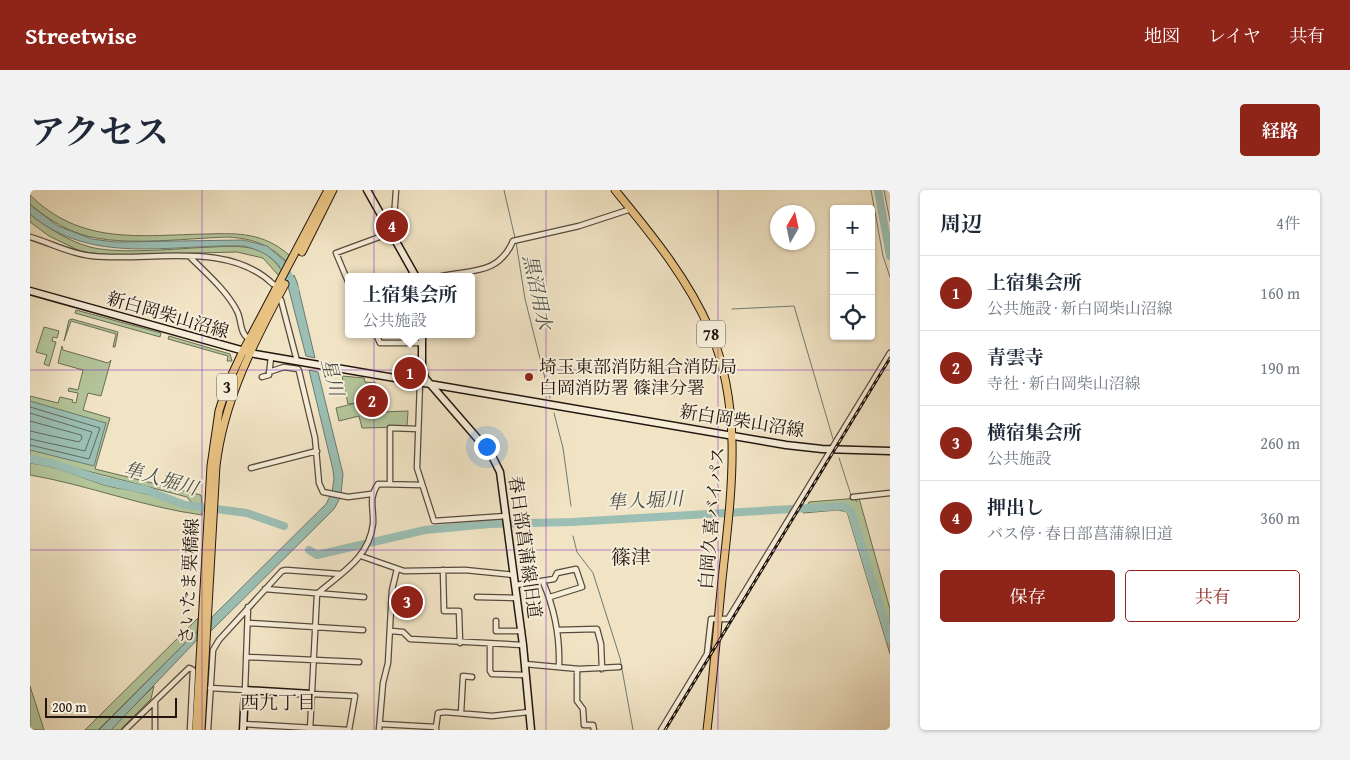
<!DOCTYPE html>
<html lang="ja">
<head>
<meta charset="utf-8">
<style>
  body { margin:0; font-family:"Gentium Book Plus","Noto Serif JP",serif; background:#f2f2f3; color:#1f2937 }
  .controls { position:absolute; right:15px; top:15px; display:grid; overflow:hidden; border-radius:5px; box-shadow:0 1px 4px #0004 }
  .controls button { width:45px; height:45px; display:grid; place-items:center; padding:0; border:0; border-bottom:1px solid #e0e1e3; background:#fff; color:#1f2937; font:25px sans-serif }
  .compass { position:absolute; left:740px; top:15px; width:45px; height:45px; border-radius:50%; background:#fff; box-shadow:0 1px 4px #0004; rotate:9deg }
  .scale { position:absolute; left:15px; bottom:12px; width:132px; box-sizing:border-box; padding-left:5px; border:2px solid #22160f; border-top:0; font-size:14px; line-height:18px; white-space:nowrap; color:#22160f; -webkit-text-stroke:4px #f6edd9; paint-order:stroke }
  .you { position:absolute; left:456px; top:256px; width:18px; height:18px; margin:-12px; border:4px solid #fff; border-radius:50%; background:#1a73e8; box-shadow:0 0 0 8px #1a73e833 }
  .badge { display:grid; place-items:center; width:32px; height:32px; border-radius:50%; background:#8f2418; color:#fff; font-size:16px; font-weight:700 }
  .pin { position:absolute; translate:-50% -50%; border:2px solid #fff; box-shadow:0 1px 5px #0006 }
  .popup { position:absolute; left:315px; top:83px; width:130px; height:65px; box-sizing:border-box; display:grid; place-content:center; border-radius:5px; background:#fff; filter:drop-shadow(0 1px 4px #0005); font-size:16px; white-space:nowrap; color:#747a83 }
  .popup b { font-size:19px; color:#1f2937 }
  .popup::after { content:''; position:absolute; left:50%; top:100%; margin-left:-10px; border:10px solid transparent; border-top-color:#fff }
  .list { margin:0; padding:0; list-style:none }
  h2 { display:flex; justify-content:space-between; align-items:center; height:65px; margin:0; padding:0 20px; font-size:21px }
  h2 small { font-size:16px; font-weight:400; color:#747a83 }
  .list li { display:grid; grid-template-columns:32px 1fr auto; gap:15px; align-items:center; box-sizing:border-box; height:75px; padding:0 20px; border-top:1px solid #e0e1e3 }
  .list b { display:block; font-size:19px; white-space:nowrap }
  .list p { margin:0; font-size:16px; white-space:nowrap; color:#747a83 }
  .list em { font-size:16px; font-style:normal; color:#747a83 }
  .actions { display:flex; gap:10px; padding:15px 20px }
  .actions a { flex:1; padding:11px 0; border:1px solid #8f2418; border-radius:5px; text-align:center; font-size:18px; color:#8f2418 }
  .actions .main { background:#8f2418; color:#fff }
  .icon { flex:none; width:28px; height:28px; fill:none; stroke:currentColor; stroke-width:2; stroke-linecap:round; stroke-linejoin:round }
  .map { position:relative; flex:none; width:860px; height:540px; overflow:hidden; border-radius:5px }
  header { display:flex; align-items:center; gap:30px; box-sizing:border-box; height:70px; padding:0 25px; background:#8f2418; color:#fff }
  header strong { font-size:24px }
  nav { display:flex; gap:28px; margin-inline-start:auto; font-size:18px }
  .intro { display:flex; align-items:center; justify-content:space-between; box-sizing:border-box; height:120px; padding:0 30px }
  h1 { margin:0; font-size:35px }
  .button { padding:12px 22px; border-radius:5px; background:#8f2418; color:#fff; font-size:18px; font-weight:700 }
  main { display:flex; gap:30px; padding:0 30px }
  aside { flex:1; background:#fff; border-radius:5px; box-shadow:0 1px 4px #0004 }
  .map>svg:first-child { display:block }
</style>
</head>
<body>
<header>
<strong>Streetwise</strong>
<nav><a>地図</a><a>レイヤ</a><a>共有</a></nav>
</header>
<div class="intro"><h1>アクセス</h1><a class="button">経路</a></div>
<main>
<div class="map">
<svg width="860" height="540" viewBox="0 0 860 540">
  <rect width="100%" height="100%" fill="#f1e4c5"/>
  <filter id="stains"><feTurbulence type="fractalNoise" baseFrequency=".004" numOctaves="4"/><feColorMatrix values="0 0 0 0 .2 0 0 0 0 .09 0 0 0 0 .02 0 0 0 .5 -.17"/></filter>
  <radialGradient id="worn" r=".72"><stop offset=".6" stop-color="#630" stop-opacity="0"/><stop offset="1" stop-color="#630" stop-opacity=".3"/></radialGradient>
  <path fill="#b3c59a" stroke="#6a6e54" d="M0,5C52,56 110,45 177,44C209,43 234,43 259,65L256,71C238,54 223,49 199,47C153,48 83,59 42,41C26,34 13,25 0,14Z
    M0,24C18,38 38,51 60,57C91,65 149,58 183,57C199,56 218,55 233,62C240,67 247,73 252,81L249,86L233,68L207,62L83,65L52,62L19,46L0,32Z
    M46,120L131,143L130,147L45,123Z
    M42,129L88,142L85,157H83L86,144L41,131L34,151L39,130Z
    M14,137L29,141L27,148L23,147L22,151L26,152L19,176L14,174L17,165L6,162Z
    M139,146L200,164L202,171H197L198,166L138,149Z
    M32,156L33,160L78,173L81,170L71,206L58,203L53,220L80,228L65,279L171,305L172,314L162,313L157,307L0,266V206L28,213L30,207L43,210L42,212L46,213L48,203L38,201L39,198L48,200L53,180L28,173Z
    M312,186L334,188L335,192L346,193L345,201L338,202L339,222V216H351L352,222L378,221L377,237L332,238L329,226L309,231L306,218L326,213L329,221L327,213L318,214Z
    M0,273C27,276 49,287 74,295C87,299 100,299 112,303C133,308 151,316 172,319V325C113,317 58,295 0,285Z
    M829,308L860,419V464L817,322L808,320L773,323L779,312Z
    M168,428L167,441L68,540H55Z
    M0,496L14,540H0Z
    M124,496L121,509L90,540H80Z"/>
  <path fill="#9bbfb4" stroke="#6b7b72" d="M0,15L28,36L62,49L85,52L213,50L237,56L256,72L252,80C243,66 228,59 213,56C139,54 61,76 0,24Z
    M264,85L267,92L285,168L276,166L258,96Z
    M279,180L288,182L313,284L311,304L302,302L304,289L303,280Z
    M0,211L76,233L64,276L0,260Z
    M300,306L310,308L304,319L181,441L182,427L296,314Z
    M167,441V450L81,540H69Z"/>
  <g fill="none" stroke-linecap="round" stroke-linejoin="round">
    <path stroke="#5e6a62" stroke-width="1" d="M0,217L70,238L59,269L0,255
      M0,223L62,242L55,261L0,249
      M0,231L51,245L52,248L49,252L0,241"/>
    <path stroke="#6b7b72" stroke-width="1" d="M474,0L485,48
      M841,0L853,66L860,87
      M854,0L860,31
      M486,52L495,109L520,208
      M702,119L764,116L803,249
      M524,223L533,258L541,316
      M809,268L821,305
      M824,308L827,312
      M543,346L547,362L563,383L590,468L603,540"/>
    <path stroke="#9bbfb4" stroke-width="8" d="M848,0L860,66
      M254,76L265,100
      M0,269L21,273L75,291L116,300L155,315L217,323L254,336
      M279,360L287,365L395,340L460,334L542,332L813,316L821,321L860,449"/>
    <g stroke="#564a3c" stroke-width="7">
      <path id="street" d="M0,47C21,53 40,64 62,66C121,72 197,50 243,94
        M160,67C176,83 197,101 207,121C212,130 209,143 219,149
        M408,87C440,79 468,86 483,51L549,36L601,19
        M319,94L306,63L363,42L366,0
        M251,110L267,171
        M346,144L350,153H391
        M239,182L254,177L268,179L269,181L285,248L289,293L293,302L318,307L341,304
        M232,187L239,185L241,167
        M390,192L387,278L404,331L476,326
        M221,278L287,261
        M360,293V238L388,239
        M823,307L860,303
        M331,366L374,381L435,380L484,385
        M413,380L414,421H429L430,453
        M513,392C525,420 530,446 529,476
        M486,395L524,389L527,383L546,379L552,397L520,407
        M235,399L334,407
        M447,407L487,408
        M466,431V441H492
        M219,433L333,440
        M528,440L567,439L571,454L572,479
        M361,441L373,442L380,449L493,455
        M460,455V481L462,484L496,485
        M217,467L329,472
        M495,474L549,479L589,477
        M547,479V511L553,519L554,535H563L564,540
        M180,498L215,500L218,417
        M282,504L325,506L319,540
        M125,511V540
        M431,523L433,486L442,487
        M213,534L318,540
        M350,534L406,537V540
        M406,537L408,523L415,522L462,526L499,522
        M95,540L159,478L163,480L160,540
        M178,540L183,460L189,450L252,381L256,380L310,384
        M280,540L287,404C311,383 339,368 343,334C344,317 338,309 348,294L392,295
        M349,540L353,493L358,473L362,400L367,379
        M631,540L677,464L681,429H698L860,163"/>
    </g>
    <g stroke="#22160f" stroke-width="9">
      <path id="secondary" d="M337,0L386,87
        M0,101L225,164L756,255L792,259L860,261
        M392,144V175L395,188L461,264L470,282L493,455L501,540
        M213,540L215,500L282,504"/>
    </g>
    <g stroke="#22160f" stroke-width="9">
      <path id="primary" d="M585,0C621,44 657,87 680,140C714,221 701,305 692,390C687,440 683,490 677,540
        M272,62L303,0
        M166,540L181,276L189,221L198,193L213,161L298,0
        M171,540L186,276C194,209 224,152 255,94"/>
    </g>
    <use href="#street" stroke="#f6edd9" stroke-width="4.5"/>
    <use href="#secondary" stroke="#f6edd9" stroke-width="6"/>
    <use href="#primary" stroke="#e8c282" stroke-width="7"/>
    <g stroke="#22160f" stroke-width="3">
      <path id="rail" d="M635,540L860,168"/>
    </g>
    <use href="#rail" stroke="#f6edd9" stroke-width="1" stroke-dasharray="4" stroke-linecap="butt"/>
  </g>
  <path fill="none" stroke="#7b2cbf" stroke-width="1" stroke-opacity="0.55" d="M172,0V540M344,0V540M516,0V540M688,0V540M0,180H860M0,360H860"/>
  <circle fill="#8f2418" stroke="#f6edd9" stroke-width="2" cx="499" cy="187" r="5"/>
  <g text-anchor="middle" stroke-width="4" stroke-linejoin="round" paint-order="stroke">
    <g fill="#f6edd9" stroke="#62564c" stroke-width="1">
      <rect x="667" y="130.5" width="28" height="27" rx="4"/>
      <rect x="187" y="183.5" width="20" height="27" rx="4"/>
    </g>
    <g font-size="16" font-weight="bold" fill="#22160f">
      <text x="681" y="150">78</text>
      <text x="197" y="203">3</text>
    </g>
    <g font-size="18" fill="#22160f" stroke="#f6edd9">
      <text transform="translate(138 125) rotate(16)" y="6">新白岡柴山沼線</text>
      <text transform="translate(712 231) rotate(9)" y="6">新白岡柴山沼線</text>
      <text transform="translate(682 328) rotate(-85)" y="6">白岡久喜バイパス</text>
      <text transform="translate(495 357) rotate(82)" y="6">春日部菖蒲線旧道</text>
      <text transform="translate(159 391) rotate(-87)" y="6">さいたま栗橋線</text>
    </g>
    <g font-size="18" fill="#22160f" stroke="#f6edd9" text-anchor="start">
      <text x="509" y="183">埼玉東部消防組合消防局<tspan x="509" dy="21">白岡消防署 篠津分署</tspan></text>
    </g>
    <g font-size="19" font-style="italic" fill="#4c5149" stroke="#f6edd9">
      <text transform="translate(508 102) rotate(78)" y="7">黒沼用水</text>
      <text transform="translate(303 187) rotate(76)" y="7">星川</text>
      <text transform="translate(131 288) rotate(16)" y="7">隼人堀川</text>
      <text transform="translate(615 310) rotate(-3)" y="7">隼人堀川</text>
    </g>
    <g font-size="19" fill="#22160f" stroke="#f6edd9">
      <text x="248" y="519">西九丁目</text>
    </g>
    <g font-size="20" fill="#22160f" stroke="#f6edd9">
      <text x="601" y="374">篠津</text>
    </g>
  </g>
  <rect width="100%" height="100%" filter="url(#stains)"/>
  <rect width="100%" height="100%" fill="url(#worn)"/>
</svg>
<div class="controls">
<button>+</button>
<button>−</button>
<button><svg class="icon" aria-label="locate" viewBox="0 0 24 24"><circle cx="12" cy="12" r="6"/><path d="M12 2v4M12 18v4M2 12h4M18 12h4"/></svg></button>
</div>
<svg class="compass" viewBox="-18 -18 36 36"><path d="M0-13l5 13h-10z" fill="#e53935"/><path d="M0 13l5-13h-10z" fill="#747a83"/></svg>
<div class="scale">200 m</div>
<div class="you"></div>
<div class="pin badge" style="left:380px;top:183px">1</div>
<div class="popup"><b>上宿集会所</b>公共施設</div>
<div class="pin badge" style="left:342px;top:211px">2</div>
<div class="pin badge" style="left:377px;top:412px">3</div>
<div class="pin badge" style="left:362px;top:36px">4</div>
</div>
<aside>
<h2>周辺<small>4件</small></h2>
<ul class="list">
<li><span class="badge">1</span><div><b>上宿集会所</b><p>公共施設 · 新白岡柴山沼線</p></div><em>160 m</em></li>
<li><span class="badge">2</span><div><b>青雲寺</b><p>寺社 · 新白岡柴山沼線</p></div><em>190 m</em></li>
<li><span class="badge">3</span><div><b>横宿集会所</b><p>公共施設</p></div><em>260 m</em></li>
<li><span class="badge">4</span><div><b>押出し</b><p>バス停 · 春日部菖蒲線旧道</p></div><em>360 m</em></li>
</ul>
<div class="actions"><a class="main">保存</a><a>共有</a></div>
</aside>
</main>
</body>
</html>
